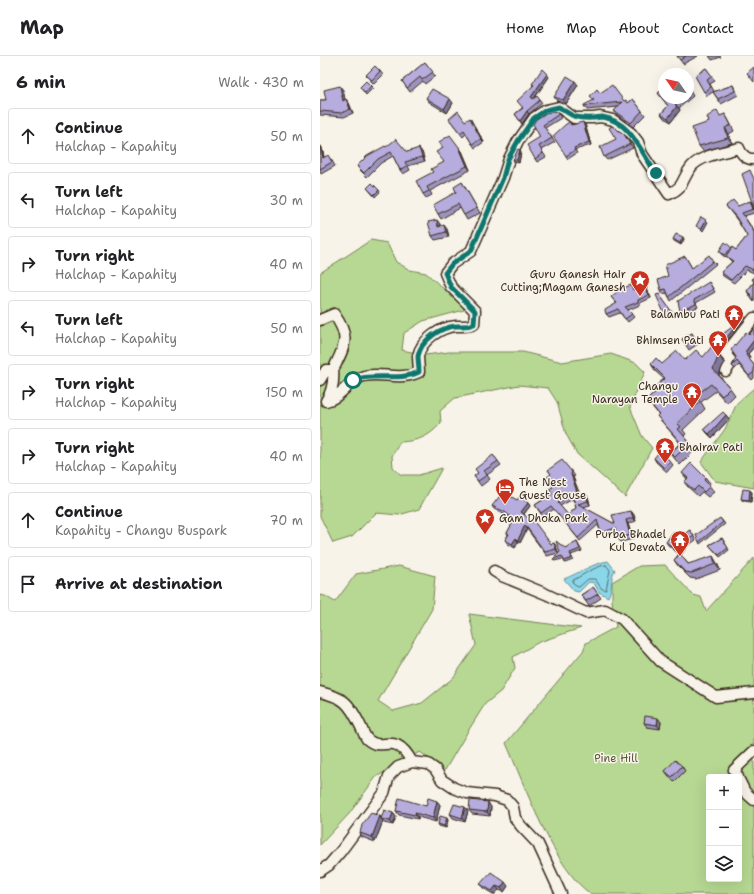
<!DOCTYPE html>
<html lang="en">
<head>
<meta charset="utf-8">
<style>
  body { margin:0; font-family:"Shantell Sans",sans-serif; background:#f2f2f2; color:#202124 }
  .controls { position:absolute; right:12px; bottom:12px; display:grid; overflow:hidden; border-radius:4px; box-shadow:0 4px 16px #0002 }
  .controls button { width:36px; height:36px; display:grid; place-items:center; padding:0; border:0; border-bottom:1px solid #e0e0e0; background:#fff; color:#202124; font:20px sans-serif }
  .compass { position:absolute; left:338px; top:12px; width:36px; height:36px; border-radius:50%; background:#fff; box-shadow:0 4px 16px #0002; rotate:304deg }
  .stop { position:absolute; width:12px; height:12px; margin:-9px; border:3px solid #0f766e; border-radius:50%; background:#fff }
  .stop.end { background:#0f766e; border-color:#fff; box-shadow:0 1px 4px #0008 }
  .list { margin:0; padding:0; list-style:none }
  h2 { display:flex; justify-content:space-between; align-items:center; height:52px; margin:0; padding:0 16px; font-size:17px }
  h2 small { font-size:13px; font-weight:400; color:#757577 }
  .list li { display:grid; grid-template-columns:26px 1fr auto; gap:12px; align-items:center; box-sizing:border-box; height:56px; margin:0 8px 8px; padding:0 8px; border:1px solid #e0e0e0; border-radius:4px }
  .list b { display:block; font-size:15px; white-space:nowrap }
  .list p { margin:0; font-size:13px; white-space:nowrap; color:#757577 }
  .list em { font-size:13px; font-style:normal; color:#757577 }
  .icon { flex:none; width:22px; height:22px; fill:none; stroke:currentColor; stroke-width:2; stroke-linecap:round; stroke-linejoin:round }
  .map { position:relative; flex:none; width:434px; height:838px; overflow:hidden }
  header { display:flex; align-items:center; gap:24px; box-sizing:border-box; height:56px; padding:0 20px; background:#fff; border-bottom:1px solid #e0e0e0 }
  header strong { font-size:19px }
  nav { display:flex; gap:22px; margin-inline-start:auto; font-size:14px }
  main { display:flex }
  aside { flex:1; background:#fff }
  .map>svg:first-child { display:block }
</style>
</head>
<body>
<header>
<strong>Map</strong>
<nav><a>Home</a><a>Map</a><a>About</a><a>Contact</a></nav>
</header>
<main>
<aside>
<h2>6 min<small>Walk · 430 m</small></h2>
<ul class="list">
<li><svg class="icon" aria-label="ahead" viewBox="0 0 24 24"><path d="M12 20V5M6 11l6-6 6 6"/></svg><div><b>Continue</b><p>Halchap - Kapahity</p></div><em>50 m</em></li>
<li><svg class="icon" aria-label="left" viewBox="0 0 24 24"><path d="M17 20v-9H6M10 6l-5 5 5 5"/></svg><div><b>Turn left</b><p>Halchap - Kapahity</p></div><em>30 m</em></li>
<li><svg class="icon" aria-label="right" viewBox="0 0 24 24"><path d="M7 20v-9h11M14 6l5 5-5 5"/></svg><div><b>Turn right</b><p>Halchap - Kapahity</p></div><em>40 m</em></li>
<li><svg class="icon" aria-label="left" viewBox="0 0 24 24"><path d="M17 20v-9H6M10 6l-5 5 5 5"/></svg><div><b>Turn left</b><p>Halchap - Kapahity</p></div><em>50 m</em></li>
<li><svg class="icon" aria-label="right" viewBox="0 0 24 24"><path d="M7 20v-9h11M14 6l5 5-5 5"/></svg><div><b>Turn right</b><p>Halchap - Kapahity</p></div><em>150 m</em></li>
<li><svg class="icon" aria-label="right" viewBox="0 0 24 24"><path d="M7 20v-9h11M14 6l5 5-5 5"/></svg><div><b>Turn right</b><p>Halchap - Kapahity</p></div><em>40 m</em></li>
<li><svg class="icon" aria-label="ahead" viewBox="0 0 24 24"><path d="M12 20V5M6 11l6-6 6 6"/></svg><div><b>Continue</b><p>Kapahity - Changu Buspark</p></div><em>70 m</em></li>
<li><svg class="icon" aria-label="arrive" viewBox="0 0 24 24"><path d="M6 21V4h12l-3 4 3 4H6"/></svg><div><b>Arrive at destination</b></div></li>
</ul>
</aside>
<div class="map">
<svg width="434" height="838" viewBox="0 0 434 838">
  <rect width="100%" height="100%" fill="#f7f3e8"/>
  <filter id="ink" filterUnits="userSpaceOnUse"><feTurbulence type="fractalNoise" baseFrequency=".025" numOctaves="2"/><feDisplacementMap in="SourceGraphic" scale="8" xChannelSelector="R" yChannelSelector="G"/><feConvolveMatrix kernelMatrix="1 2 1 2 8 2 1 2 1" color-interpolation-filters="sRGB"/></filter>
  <g filter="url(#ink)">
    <path fill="#b6d892" stroke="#788158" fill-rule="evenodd" d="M51,184L67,187L76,206L90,214L106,217L124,233L142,245L144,254L103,265L84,277L82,294L105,299L129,296H203L242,306L291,298L316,307L325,316L310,351L322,380L332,392L305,441L257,398L246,378L237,346L228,332L199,329L135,342L120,355L121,367C109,381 98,385 80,386L72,400L73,411L81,419H99L122,412L99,453L79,459L56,457L32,481L13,487L0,460V217Z
      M434,332V432L395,425L381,406L405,373L417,347Z
      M434,502V838H271C235,815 204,728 186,687L263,595L266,587L296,571L292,545V526L319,510L345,509L373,539L381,541L386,555ZM389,721H419V823H389Z
      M79,510L115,520L112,553L58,645L73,655L102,647L133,622L156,589L149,558L261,572L219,586L193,601L195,612L181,635L165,648L148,675L125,714L100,696L56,721L29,758L0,789V539L5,540L15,546L36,518Z"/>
    <path fill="#8ad7ea" stroke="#6a9298" d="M288,505L295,514C290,521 293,532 288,541L279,536L274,527L269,526L259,536L254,535L244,523C259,517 274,507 288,505Z"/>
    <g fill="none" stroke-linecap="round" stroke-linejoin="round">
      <path stroke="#5b6f70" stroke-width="1" d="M286,509L290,514L286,534L282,533L275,523H268L259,531L252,526L253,524C264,519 275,510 286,509Z"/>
      <g stroke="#3b2a1e" stroke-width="13">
        <path id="minor" d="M0,264L14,258C31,282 25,289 13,314
          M406,315L412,306L405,298L434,262
          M0,324L6,314H13C14,324 12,336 6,345C21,342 28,324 44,320C62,316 81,325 99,316C99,311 98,305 98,300C101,284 121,271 136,270C143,270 147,271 154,268L155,255L131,231L125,217L132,208L151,195L183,122L189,103L198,85L214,62L226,54L239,51L254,62H273L280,61L293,64L311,77L318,86L322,98L349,138C366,130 361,123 372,110C382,99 405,96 419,92C421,98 427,104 434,103
          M174,515L182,520L226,538L266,557L285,554L302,563L340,605L396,641L434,637
          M0,636C25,642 29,647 40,669C42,673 44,679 47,683C63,698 74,673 92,706
          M418,721L414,714L434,695
          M419,724L425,736L434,744
          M0,815L9,809L21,795L64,737L69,720L78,711L92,706L108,708L115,713L122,724L134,732L147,737L175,740L187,744L193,751L195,762L201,770L218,788L241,838"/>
      </g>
      <use href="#minor" stroke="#f7f3e8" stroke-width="10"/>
    </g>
    <path fill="#9d94be" stroke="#3b2a1e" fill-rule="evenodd" d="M357,0H378L363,8Z
      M389,0H400L401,1L392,4Z
      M105,6L115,20L105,28L103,25L90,36L82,25Z
      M386,12L395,25L390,28L394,35L387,40L375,20Z
      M60,15L63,19L54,28L49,23L46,19Z
      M229,21L214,43L220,44L222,47L209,58L202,68L195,58L202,52L213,29L212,28Z
      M344,23V42H368V32L373,40L359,52L360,54L351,66L344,62L341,58L348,50L338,37L344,32L340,26Z
      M258,29L246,48L237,45L234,41Z
      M413,29L418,39L401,48L393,36Z
      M51,30L53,32L46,39L40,31Z
      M23,34L25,44L29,47L33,57L24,61L0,59V44H6Z
      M280,37L308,47L313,43L325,59L313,71L297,59L294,55L298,51L267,54L264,50L274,45L270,40Z
      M106,42L133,47L127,57L109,46Z
      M238,56L241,62L225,72L235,86L221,94L226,101L217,106L215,103L220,81L216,63Z
      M405,58L408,63L414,75L409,78L412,87L383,95L379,90L389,66Z
      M129,63L152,66L164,86L155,92L146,78L143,81Z
      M252,68H265L271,89L255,94L257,97L248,103L246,100Z
      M304,78L313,92L287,104L284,101L296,83Z
      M0,89L2,92L4,101L11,103L15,110L1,118L0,116Z
      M66,91L87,96H102L105,105L88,110L90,114L83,118L80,114L73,100L61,107L47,121L40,114L37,110Z
      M200,94L201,96L199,107L195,106L193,104Z
      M142,95L150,114L110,135L112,139L106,142L103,138L113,116L124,106Z
      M142,126L160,157L147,164L140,152L121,163L118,158L136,136Z
      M47,132L59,134L60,136L55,141Z
      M433,148L434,152V157L424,160L434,175V217L427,214L414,227L403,220L401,216L412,206L406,200L405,201L401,198L399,195L412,192L416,194L427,180L417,164L406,150H418Z
      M120,168V170L127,173L129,181L115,184L112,180Z
      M353,183H364L361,189L354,185Z
      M365,200L372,212L393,205L396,208L351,245L347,237L343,238L341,234L348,220Z
      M434,220V246L431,242V241L429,239L427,235L434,226L432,223Z
      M389,226L395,236L376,247L378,251L363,258L360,255Z
      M324,228L326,231L331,242L320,247V249L308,254L314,261L308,266L300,257L289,261L286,258L297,248L291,241L314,234Z
      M339,238L353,258L346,261L345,259Z
      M434,272V291L428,298L430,301L429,303L434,309V322L432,324L419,309L415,313L412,310L429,279Z
      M372,277L378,288L369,294L362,283Z
      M399,296V299L404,307L399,319L410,332L415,339L407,347L396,335L381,346L385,353L363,374L366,378L364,380L370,387L375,394L360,409L350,397L360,387L343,367L337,360L339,359L327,344L339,333L337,329L344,323L336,316L331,308H342L383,301Z
      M406,359L409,363L392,382L387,377L384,373Z
      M173,399L181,409L167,419L170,423L161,430L154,420L158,417Z
      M334,402L350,405L353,409L347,416L336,406Z
      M228,414L252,416L255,420L253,421L260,439L268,441L270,449L263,451L295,468L311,455L314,459L316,465L308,468L313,483L301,486L298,483L296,476L283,480L281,477L278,469L260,485L234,453L223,461L215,449L232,438L233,431L231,418ZM253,443L256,452L248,459L240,450Z
      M362,417L386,422L390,427L389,429L394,436L388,441L382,436L378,440L368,431L364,426L367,423Z
      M432,436L431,446L423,445L421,443Z
      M197,444L208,447L210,450L204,458L231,488L234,487L236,490L238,497L227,500L207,473L200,487L198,486L195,492L188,488L185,484L188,479L187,477L194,465L187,460L174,453L172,450Z
      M400,462L405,468L380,488L379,486Z
      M370,474L376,484L367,490L361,499L368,508L397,507L400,514L376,523L370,522L358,510L354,504L359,498L348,489L346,486L359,482Z
      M402,482L409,494L400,501L389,489Z
      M257,486L262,495L251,499L253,504L245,507L243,503L234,505L233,503L245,492Z
      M273,531L281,542L269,550L261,539Z
      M341,666L340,673L327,671L324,667Z
      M362,710L365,715L354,726L348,719L345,715Z
      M117,745L120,749L116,766L98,761V763L79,759L76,755L106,750Z
      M145,751L148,755L145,766L133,762L130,758Z
      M171,751L170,760L152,758L149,754Z
      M73,757L76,761L73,769L64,767L63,765L55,786L42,781L40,777L60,760L61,762Z
      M128,764L126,772L119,770L118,768Z
      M160,828L188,830L184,836L179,834L175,838H173L163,832Z"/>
    <path fill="#7f789b" stroke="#3b2a1e" d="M227,18L229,21L213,44L211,41Z
      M255,25L258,29L246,48L243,44Z
      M20,30L23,34L26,48L23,45Z
      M26,43L29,47L33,57L30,53Z
      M130,43L133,47L127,57L124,53Z
      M357,50L360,54L351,66L348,62Z
      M207,55L209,58L202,68L200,65Z
      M150,62L152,66L164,86L161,83Z
      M263,66L265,68L271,89L269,86Z
      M405,72L409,78L412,87L408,82Z
      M0,89L2,92L5,106L3,102Z
      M139,91L142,95L150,114L147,110Z
      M99,92L102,96L105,105L102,101Z
      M200,94L201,96L199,107L197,104Z
      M430,145L433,148L434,154L433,153Z
      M117,164L120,168L121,175L118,171Z
      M386,164L388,166L383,175L381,173Z
      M124,169L127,173L129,181L126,176Z
      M363,181L364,183L361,189L360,187Z
      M324,228L326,231L331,242L329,239Z
      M424,259L426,261L405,287L404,285Z
      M434,284V291L428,298L430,301L428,303L426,299L425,296Z
      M394,288L399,296V299L404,307L398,320L393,313Z
      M406,359L409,363L392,382L389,378Z
      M251,418L253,421L260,439L257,436Z
      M430,434L432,436L431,446L429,444Z
      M266,438L268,441L270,449L268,445Z
      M208,447L210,450L203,459L201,456Z
      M311,455L314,459L316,465L313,462Z
      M306,464L308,468L313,483L310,479Z
      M205,469L207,473L200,487L198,484Z
      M196,482L198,486L195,492L192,488Z
      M365,486L367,490L361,499L359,496Z
      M234,487L236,490L238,497L236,493Z
      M393,500L397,507L400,514L395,508Z
      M338,662L341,666L340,673L337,669Z
      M117,745L120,749L116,766L113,762Z
      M168,746L171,751L170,760L167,756Z
      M145,751L148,755L145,766L142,762Z
      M73,757L76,761L73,769L70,765Z
      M95,757L98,761V763L95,759Z
      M60,760L63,765L55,786L52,781Z
      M127,762L128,764L126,772L124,770Z
      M185,826L188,830L184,836L181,832Z
      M176,830L179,834L175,838H174L172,835Z"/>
    <path fill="#b6acdd" stroke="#3b2a1e" d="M357,0H366L360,4Z
      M105,6L113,16L102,24L100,21L87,32L82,25Z
      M55,10L60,15L52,24L46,19Z
      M434,11V26L427,17Z
      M386,12L392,20L387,24L391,31L384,36L375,20Z
      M222,13L227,18L211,41L213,43L217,40L220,44L207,55L200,65L195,58L203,52L197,45L214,29L212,28Z
      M247,20L255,25L243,44L234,41Z
      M344,23V32L340,26Z
      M46,25L51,30L45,37L40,31Z
      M292,29L304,45L306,44L308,47L313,43L322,55L311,67L294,55L302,46L264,50V49L274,44L270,40L277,33L280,37Z
      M413,29L415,35L398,43L393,36Z
      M20,30L23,45L26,43L30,53L22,57L0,55V44H6L4,34Z
      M344,32V42H364L355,49L357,50L348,62L341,58L348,50L338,37Z
      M368,32L371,36L368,38Z
      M112,33L130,43L124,53L106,42Z
      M397,54L400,60L405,58L411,69L405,72L408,82L379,90L372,72L389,66L387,61Z
      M138,55L145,65L150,62L161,83L152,88L144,74L140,77L129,63Z
      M235,55L239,58L223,69L232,82L219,90L223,97L215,103L207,89L220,81L213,68L216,63L226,57Z
      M250,66L251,69L263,66L269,86L254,92L255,94L246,100L233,80L246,68Z
      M292,70L304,78L310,88L284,101L280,91L296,83L289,72Z
      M130,79L139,91L147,110L107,131L109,135L103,138L96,125L113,116L111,113L124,106L116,96L123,92L119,86Z
      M76,83L87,96L99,92L102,101L85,106L87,110L80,114L71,96L58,103L44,117L37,110L47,100L65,90L66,91Z
      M0,90L3,102L8,99L12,106L0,113Z
      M198,93L200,94L197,104H193Z
      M430,114L434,123V149H433L422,118Z
      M142,126L157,152L144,159L138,148L118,158L113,149L136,136L134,131Z
      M52,127L59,134L54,139L47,132Z
      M413,144L418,150L430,145L433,153L422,157L434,176V214L425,210L411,224L401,216L413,205L406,200L412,191L416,194L427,180L416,161L406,150Z
      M381,161L386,164L381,173L376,170Z
      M117,164L118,171L124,169L126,176L112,180L108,166Z
      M356,178L363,181L360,187L353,183Z
      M405,186L412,192L404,199L399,195Z
      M389,199L393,205L349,241L346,233L341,234L338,224L348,220L345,209L365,200L372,212Z
      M389,226L393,233L374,244L376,248L360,255L358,245Z
      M434,226V245L431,242L432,240L427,235Z
      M324,228L329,239L318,244V246L305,251L312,258L305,263L298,253L286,258L285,254L297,247L291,241L299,234L311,229L313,234Z
      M339,238L352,256L345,259L336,239Z
      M421,256L424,259L404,285L401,283L404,277L415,269L413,266Z
      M434,272V284L425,296L427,297L426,299L434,309V316L429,320L417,305L412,310L416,301L411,294L426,276L429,279Z
      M372,277L375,283L366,289L362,283Z
      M394,288V293L399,299L393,313L410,332L402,340L391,328L375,340L380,346L357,367L361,371L358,373L370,387L355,401L350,397L361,387L337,360L339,358L327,344L340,332L337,329L345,322L331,308L336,302L342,308L357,295L365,304L376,294L383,301Z
      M403,356L406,359L389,378L384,373Z
      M340,395L350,405L344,412L334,402Z
      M173,399L178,405L164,415L167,419L158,425L154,420L158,417L155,413Z
      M242,404L252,416L251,418L257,436L238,447L248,459L256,452L253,441L266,438L268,445L258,448L295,468L292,459L311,455L313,462L306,464L310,479L298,483L295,472L281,477L277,464L258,482L231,450L221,457L215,449L232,438L229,433L233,431L227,421L231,418L228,414Z
      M371,407L386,422L384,424L390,430L384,436L378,430L374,434L364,426L368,422L362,417Z
      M423,433L430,434L429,444L421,443Z
      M183,436L197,444L200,440L208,447L201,456L216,468L231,488L234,487L236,493L225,496L205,469L198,484L196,482L192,488L185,484L189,478L187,477L194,464L185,456L172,450Z
      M400,462L403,466L379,486L376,479Z
      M370,474L374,480L365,486L359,496L346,486L353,476L359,482Z
      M402,482L408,492L399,499L389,489Z
      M236,485L245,492L257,486L260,493L250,497L252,502L244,505L242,500L233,503L240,496Z
      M360,498L368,508L393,500L395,508L372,517L365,516L354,504Z
      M273,531L278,538L266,545L261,539Z
      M325,660L338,662L337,669L324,667Z
      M355,704L362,710L352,721L345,715Z
      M79,742L106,750L108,742L117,745L113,762L95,757V759L76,755Z
      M150,744L168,746L167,756L149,754Z
      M134,748L145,751L142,762L130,758Z
      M64,754L73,757L70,765L61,763Z
      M51,757L60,760L52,781L40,777L42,769Z
      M120,760L127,762L124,770L118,768Z
      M171,816L185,826L181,832L176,830L172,835L160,828Z"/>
  </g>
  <g fill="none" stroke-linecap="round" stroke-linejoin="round" filter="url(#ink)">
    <path stroke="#0f766e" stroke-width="5" d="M33,324C56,316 78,326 99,316C99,311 98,305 98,300C101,284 121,271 136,270C143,270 147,271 154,268L155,255L131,231L125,217L132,208L151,195L183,122L188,103L198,85L214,62L226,54L239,51C252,60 256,63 273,62C276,62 279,61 282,61C311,65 321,97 336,117"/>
  </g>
  <defs>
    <g id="sight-pin" transform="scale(1)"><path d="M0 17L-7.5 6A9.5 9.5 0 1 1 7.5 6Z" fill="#c8321e" stroke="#f7f3e8"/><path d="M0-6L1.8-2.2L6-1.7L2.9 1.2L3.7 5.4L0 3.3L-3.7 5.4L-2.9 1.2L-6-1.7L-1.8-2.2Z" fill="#fff"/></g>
    <g id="temple-pin" transform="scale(1)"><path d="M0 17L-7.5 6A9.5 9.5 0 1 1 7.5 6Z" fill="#c8321e" stroke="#f7f3e8"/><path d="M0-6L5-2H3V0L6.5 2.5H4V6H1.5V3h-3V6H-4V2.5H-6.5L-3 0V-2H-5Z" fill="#fff"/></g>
    <g id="hotel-pin" transform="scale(1)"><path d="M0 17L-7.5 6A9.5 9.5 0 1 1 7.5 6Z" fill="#c8321e" stroke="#f7f3e8"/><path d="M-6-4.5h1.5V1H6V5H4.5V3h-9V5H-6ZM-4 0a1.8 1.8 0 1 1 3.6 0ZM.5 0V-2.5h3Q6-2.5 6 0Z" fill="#fff"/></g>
  </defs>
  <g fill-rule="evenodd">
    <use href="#sight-pin" x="320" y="224"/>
    <use href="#temple-pin" x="414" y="258"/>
    <use href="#temple-pin" x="398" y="284"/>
    <use href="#temple-pin" x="372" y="336"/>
    <use href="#temple-pin" x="345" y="391"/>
    <use href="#hotel-pin" x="185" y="432"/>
    <use href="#sight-pin" x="165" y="462"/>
    <use href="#temple-pin" x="360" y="484"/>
  </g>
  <g text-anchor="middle" stroke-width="3" stroke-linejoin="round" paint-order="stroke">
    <g font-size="11" fill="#3b2a1e" stroke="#f7f3e8" text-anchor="end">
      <text x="306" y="222">Guru Ganesh Hair<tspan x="306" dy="13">Cutting;Magam Ganesh</tspan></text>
      <text x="400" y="262">Balambu Pati</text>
      <text x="384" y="288">Bhimsen Pati</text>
      <text x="358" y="334">Changu<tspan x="358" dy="13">Narayan Temple</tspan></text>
      <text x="359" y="395" text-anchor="start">Bhairav Pati</text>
      <text x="199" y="430" text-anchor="start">The Nest<tspan x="199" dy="13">Guest Gouse</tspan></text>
      <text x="179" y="466" text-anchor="start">Gam Dhoka Park</text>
      <text x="346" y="482">Purba Bhadel<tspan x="346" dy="13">Kul Devata</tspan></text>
    </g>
    <g font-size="11" fill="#5a563b" stroke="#f7f3e8">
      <text x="296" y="706">Pine Hill</text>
    </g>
  </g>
</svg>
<div class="controls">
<button>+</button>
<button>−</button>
<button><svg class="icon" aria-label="layers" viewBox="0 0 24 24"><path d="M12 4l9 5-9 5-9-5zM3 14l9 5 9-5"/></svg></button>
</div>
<svg class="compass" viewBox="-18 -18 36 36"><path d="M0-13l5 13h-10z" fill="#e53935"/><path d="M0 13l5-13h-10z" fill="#757577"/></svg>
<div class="stop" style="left:33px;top:324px"></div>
<div class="stop end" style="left:336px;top:117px"></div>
</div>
</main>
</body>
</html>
